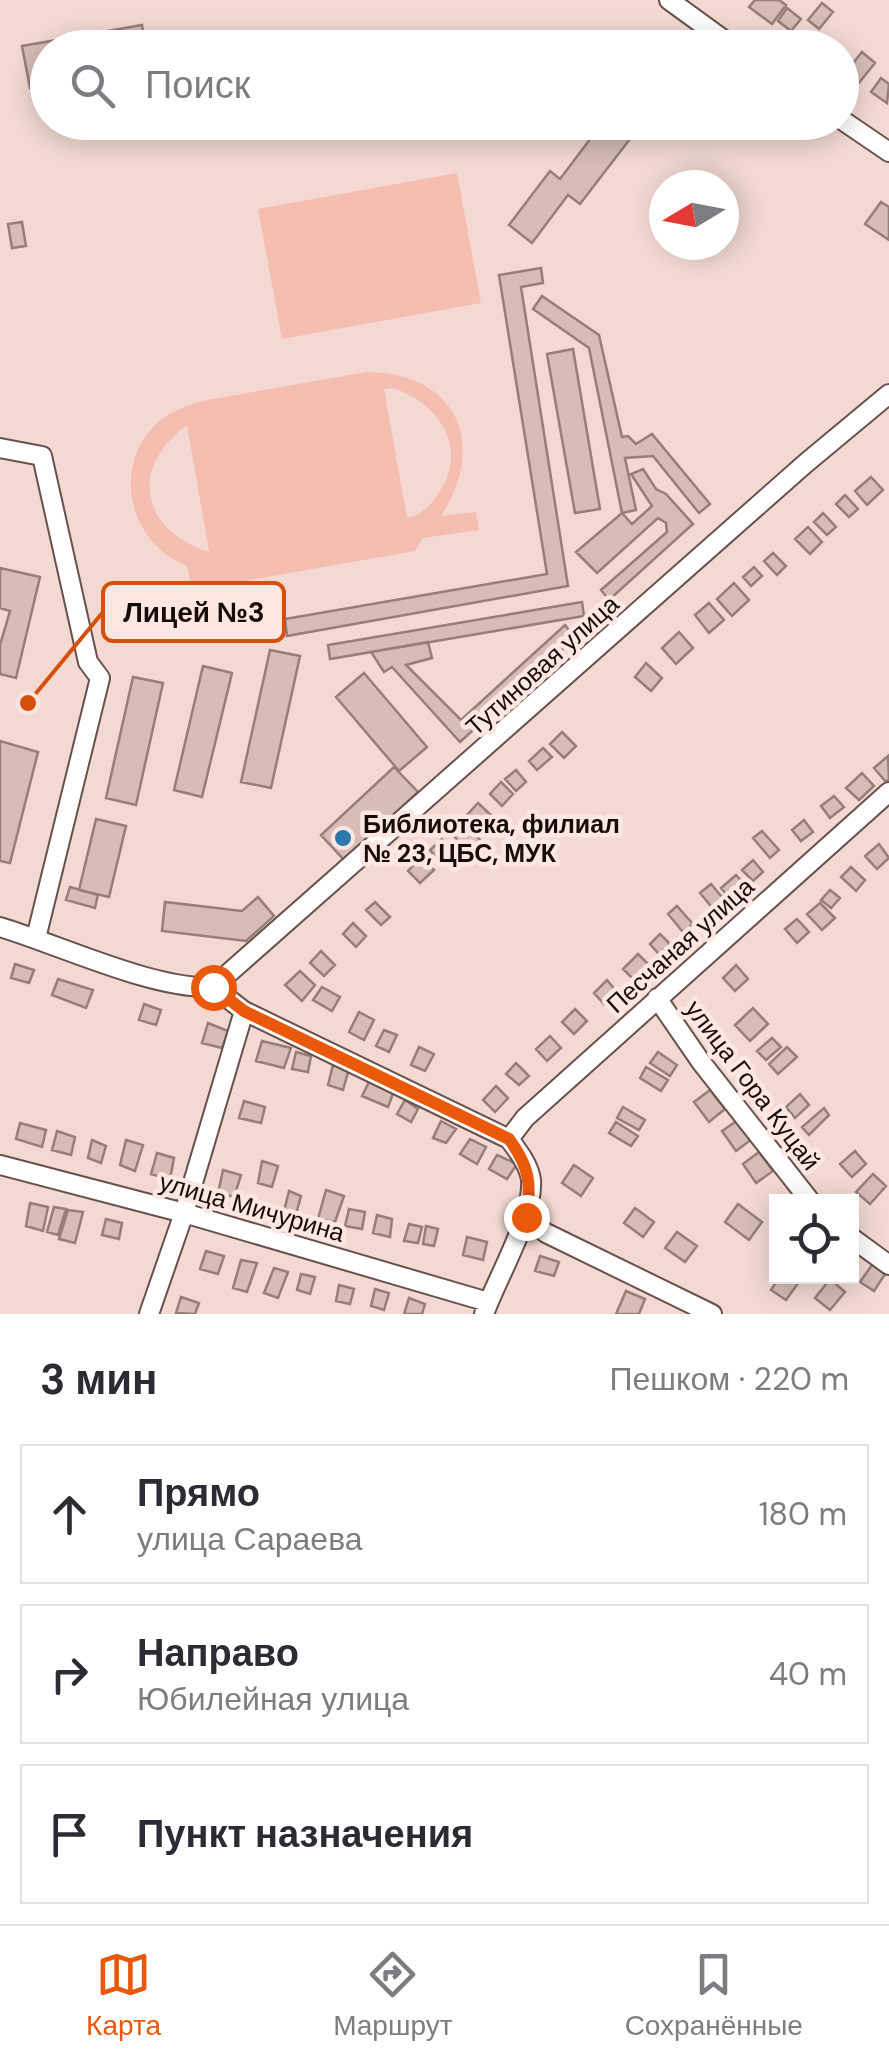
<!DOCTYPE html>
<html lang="ru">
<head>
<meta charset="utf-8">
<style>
  body { margin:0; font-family:"DM Sans",sans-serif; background:#f2f2f3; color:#2b2b33 }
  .controls { position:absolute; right:30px; bottom:30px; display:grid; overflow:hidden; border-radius:0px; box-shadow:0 5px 25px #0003 }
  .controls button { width:90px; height:90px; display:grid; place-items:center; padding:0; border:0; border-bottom:2px solid #e1e1e2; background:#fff; color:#2b2b33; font:50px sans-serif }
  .compass { position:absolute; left:649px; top:170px; width:90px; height:90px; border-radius:50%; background:#fff; box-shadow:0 5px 25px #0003; rotate:260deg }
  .stop { position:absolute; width:30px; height:30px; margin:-22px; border:8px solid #ea580c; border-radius:50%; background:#fff }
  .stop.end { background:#ea580c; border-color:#fff; box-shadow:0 2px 10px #0008 }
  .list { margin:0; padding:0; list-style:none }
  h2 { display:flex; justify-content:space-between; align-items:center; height:130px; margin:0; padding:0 40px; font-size:42px }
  h2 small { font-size:32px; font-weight:400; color:#7c7c81 }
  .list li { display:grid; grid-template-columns:65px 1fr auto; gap:30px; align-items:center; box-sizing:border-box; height:140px; margin:0 20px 20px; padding:0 20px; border:2px solid #e1e1e2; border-radius:0px }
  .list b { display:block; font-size:38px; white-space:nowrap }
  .list p { margin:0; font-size:32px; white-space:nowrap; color:#7c7c81 }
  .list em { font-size:32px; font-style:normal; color:#7c7c81 }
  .icon { flex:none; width:55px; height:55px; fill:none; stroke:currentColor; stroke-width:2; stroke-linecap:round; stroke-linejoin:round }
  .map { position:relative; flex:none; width:889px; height:1314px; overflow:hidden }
  .search { position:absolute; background:#fff; box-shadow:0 5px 25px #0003; left:30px; right:30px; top:30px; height:110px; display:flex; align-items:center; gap:25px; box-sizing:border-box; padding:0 35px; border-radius:55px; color:#7c7c81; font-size:38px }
  .sheet { height:610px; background:#fff }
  nav { display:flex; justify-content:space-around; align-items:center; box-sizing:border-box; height:140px; border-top:2px solid #e1e1e2; background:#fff; font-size:28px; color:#7c7c81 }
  nav a { display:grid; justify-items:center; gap:5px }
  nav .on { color:#ea580c }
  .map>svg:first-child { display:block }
</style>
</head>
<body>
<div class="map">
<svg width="889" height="1314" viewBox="0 0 889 1314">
  <rect width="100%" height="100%" fill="#f4d9d3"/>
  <path fill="#f6bdb1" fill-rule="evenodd" d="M457,173L481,303L282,339L258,209Z
    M367,372C457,373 488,443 441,516L476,512L479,530L423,538L415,551L192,590L187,566C131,544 111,471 154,426C167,412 184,407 202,401ZM393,388C439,403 470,449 438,494C431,505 421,515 407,518L384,389ZM187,425L209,551V552C140,530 129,468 187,425Z"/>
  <path fill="#d7bcb7" stroke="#977e79" stroke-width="2.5" d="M755,0H779L786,5L772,24L749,7Z
    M822,3L833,12L819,29L808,20Z
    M787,8L801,19L791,31L778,21Z
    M142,25L146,48H48V85L30,88L22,46Z
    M634,34L650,45L648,48L625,47Z
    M862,52L875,63L858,84L845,73Z
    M881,78L889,84L887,103L871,92Z
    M603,122H643L580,204L568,195L532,243L509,225L550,171L560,179Z
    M881,202L889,207V240L865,224Z
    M22,222L26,246L12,248L8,224Z
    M541,268L543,283L521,287L568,586L287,636L285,619L547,574L499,275Z
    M542,296L599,335L622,437L628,436L636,444L652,434L710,504L699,513L653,456L625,458L636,510L622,513L589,348L533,309Z
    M573,349L600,509L575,513L547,354Z
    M643,469L656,489L666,494L693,524L609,600L601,590L667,532L666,523L658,518L597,573L576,552L622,513L632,524L652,506L631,474Z
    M871,477L883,490L867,505L855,491Z
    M845,495L858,509L849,517L836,504Z
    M823,513L836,527L827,535L814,522Z
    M808,527L822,542L810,554L795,539Z
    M773,553L786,566L777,575L764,561Z
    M754,567L762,576L751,586L743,577Z
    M0,568L40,577L16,678L0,674V645L10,611L0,608Z
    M734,583L749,600L732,616L717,599Z
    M582,602L584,616L330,659L328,645Z
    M709,603L724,620L709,633L695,615Z
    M565,625L575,638L460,742L392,667L384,672L371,652L428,642L432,658L406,665L461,720Z
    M679,632L693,648L676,664L662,648Z
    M270,650L300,656L271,788L241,782Z
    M646,663L662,678L651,691L635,677Z
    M203,666L232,673L202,797L174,790Z
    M364,673L427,747L399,771L336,697Z
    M133,677L163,683L136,805L106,798Z
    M562,732L576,746L564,758L550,744Z
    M0,741L38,752L10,863L0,861Z
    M543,748L552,757L537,770L529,761Z
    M888,756L889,779L886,782L874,768Z
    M394,767L418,792L345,861L321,835Z
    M516,770L526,782L516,791L505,779Z
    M862,773L874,786L859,800L846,788Z
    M501,782L513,794L502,806L490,794Z
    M834,796L844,807L830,818L821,806Z
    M478,803L492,816L480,828L467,815Z
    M96,819L126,826L109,897L79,890Z
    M461,820L484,844L472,855L449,831Z
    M804,820L813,832L801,841L792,830Z
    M762,831L779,850L770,858L753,838Z
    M442,839L453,851L440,862L430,850Z
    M879,844L889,858L877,869L865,856Z
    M421,857L434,870L420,883L408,871Z
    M753,860L763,872L753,881L742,870Z
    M851,867L865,880L856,891L841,877Z
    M736,875L745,885L730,899L721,888Z
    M711,884L726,902L715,911L700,893Z
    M70,887L98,895L95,908L66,900Z
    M830,890L840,898L831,908L821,900Z
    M258,897L274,916L246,941L162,931L165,902L242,911Z
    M375,902L390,917L381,925L366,910Z
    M820,903L835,918L822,930L807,914Z
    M677,906L693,924L683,932L668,914Z
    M797,919L809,932L797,943L785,929Z
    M353,923L366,936L356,947L343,934Z
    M660,934L670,944L659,954L650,944Z
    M321,951L335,965L324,976L310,963Z
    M638,954L651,967L636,982L623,969Z
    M15,964L34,970L29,983L11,978Z
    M736,965L748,979L735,991L723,978Z
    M300,971L315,985L302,1001L285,985Z
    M58,979L93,990L86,1008L52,995Z
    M607,980L617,992L604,1004L594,993Z
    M322,987L340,997L332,1011L313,1000Z
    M144,1004L161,1010L156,1025L139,1020Z
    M753,1008L768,1024L750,1041L735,1025Z
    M575,1009L587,1021L574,1034L562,1022Z
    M359,1012L374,1020L364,1040L349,1032Z
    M208,1023L228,1031L222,1048L202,1043Z
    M384,1030L397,1035L389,1052L376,1046Z
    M550,1036L561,1048L547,1061L536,1049Z
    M772,1038L781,1047L766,1060L757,1051Z
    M262,1041L291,1048L284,1068L256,1061Z
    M419,1047L434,1054L425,1071L411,1065Z
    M787,1047L797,1057L778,1074L769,1064Z
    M296,1052L311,1056L308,1072L292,1069Z
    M658,1052L677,1065L670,1076L650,1063Z
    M516,1063L529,1076L519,1085L506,1074Z
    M333,1065L349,1069L343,1090L328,1085Z
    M646,1067L668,1080L661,1091L640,1078Z
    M370,1080L394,1091L388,1107L362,1096Z
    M496,1086L508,1098L495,1112L483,1100Z
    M710,1090L725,1109L709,1122L694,1102Z
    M800,1094L809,1105L795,1118L786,1107Z
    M405,1100L418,1109L411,1122L397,1114Z
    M244,1101L265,1107L261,1123L239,1118Z
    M623,1107L645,1120L639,1130L617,1118Z
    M824,1108L829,1115L809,1135L802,1127Z
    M738,1120L752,1139L736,1151L722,1131Z
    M441,1121L456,1129L446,1143L433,1138Z
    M616,1122L638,1136L631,1146L609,1133Z
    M20,1123L46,1130L42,1147L16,1139Z
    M57,1131L75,1137L71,1155L52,1150Z
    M470,1139L486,1147L477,1164L460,1154Z
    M92,1140L106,1146L101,1163L88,1158Z
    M126,1140L143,1145L135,1171L120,1165Z
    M855,1151L866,1164L852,1177L840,1164Z
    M759,1152L773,1171L756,1183L743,1164Z
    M157,1153L174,1158L170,1179L151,1174Z
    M497,1155L517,1164L507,1179L489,1169Z
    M262,1161L278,1166L272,1187L258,1183Z
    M574,1165L593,1178L581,1196L562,1183Z
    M223,1170L241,1175L234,1197L218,1193Z
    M873,1174L886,1186L870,1204L856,1192Z
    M326,1190L344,1196L335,1222L318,1219Z
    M289,1191L301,1196L296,1214L284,1211Z
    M30,1203L48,1207L43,1231L26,1226Z
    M738,1204L762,1222L749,1240L725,1222Z
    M54,1207L66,1209L58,1235L47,1232Z
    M635,1208L654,1222L643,1237L624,1223Z
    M349,1209L365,1212L362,1229L345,1226Z
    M68,1210L83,1212L75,1243L59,1239Z
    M377,1215L392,1219L390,1237L373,1233Z
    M106,1219L122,1223L119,1239L102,1235Z
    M409,1224L422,1227L418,1243L404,1241Z
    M426,1226L438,1229L434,1246L423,1244Z
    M677,1232L697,1246L685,1262L665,1248Z
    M467,1237L487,1242L483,1260L463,1255Z
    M206,1251L224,1256L218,1274L200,1269Z
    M540,1256L559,1262L554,1276L535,1271Z
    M241,1260L257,1263L247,1292L233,1288Z
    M874,1262L887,1271L874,1291L860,1282Z
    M274,1268L288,1272L278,1298L264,1293Z
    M301,1274L315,1277L310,1294L297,1290Z
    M780,1276H791L799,1282L786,1300L771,1290Z
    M830,1279L845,1292L830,1310L815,1298Z
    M339,1285L354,1289L350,1304L336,1301Z
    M375,1289L389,1293L384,1310L371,1306Z
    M626,1291L645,1299L639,1314H616Z
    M181,1297L199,1303L195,1314L176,1313Z
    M409,1298L425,1304L422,1314H404Z"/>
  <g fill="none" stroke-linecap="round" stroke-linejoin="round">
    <g stroke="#68514d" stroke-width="22">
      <path id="minor" d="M669,0L735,48
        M842,120L889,152
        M0,448L42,456L88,662L100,678L36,938
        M0,927C60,945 154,990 213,987L806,463L889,394
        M213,987L244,1011L509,1139C518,1151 529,1165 531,1180C534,1216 497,1278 484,1314
        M657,998L701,1062L811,1202
        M509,1139L525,1118L889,792
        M0,1165L184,1213L488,1302
        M526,1217L546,1233L712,1314
        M852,1238L889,1265
        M149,1314L184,1213L244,1011"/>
    </g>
    <use href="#minor" stroke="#fff" stroke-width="18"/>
  </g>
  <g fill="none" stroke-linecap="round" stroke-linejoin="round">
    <path stroke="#ea580c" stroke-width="12" d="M213,987L244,1011L509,1139C529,1166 532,1184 526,1217"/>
  </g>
  <circle fill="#2b79ab" stroke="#fee7e3" stroke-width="4" cx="343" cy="838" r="10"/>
  <g text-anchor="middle" stroke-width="9" stroke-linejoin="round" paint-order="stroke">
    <g font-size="25" fill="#160d0b" stroke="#fee7e3">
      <text transform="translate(542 665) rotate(-42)" y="9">Тутиновая улица</text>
      <text transform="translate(680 945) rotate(-42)" y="9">Песчаная улица</text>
      <text transform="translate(753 1085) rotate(53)" y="9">улица Гора Куцай</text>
      <text transform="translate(252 1207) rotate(16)" y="9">улица Мичурина</text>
    </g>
    <g font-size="25" font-weight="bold" fill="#160d0b" stroke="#fee7e3" text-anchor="start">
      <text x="363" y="833">Библиотека, филиал<tspan x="363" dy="29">№ 23, ЦБС, МУК</tspan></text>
    </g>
  </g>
  <path fill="none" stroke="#d3510c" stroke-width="4" d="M28 703L103 612"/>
  <circle fill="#d3510c" stroke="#fee7e3" stroke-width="4" cx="28" cy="703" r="10"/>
  <rect fill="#fee7e3" stroke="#d3510c" stroke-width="4" x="103" y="583" width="181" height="58" rx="10"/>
  <g font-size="28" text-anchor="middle" font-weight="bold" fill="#160d0b">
    <text x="194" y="622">Лицей №3</text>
  </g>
</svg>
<div class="controls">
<button><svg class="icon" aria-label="locate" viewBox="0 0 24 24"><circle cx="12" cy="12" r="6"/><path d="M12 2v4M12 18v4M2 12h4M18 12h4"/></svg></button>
</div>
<svg class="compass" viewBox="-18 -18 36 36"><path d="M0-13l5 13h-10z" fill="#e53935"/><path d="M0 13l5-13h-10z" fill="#7c7c81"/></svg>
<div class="stop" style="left:213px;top:987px"></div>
<div class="stop end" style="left:526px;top:1217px"></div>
<div class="search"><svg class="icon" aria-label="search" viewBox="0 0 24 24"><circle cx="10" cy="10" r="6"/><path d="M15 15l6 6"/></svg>Поиск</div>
</div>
<section class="sheet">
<h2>3 мин<small>Пешком · 220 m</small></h2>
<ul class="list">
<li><svg class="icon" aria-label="ahead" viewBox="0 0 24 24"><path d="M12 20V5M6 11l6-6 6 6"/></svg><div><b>Прямо</b><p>улица Сараева</p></div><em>180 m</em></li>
<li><svg class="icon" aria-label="right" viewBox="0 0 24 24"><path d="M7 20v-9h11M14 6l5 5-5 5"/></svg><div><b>Направо</b><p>Юбилейная улица</p></div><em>40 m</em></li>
<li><svg class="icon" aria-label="arrive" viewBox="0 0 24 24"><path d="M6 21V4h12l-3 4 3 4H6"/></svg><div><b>Пункт назначения</b></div></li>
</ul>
</section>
<nav>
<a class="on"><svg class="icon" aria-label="map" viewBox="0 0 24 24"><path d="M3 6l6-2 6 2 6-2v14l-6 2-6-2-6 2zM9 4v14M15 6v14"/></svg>Карта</a>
<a><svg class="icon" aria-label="directions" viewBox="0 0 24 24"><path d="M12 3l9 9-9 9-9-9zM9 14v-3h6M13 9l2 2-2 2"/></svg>Маршрут</a>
<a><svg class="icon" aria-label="saved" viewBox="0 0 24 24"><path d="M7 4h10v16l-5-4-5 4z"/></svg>Сохранённые</a>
</nav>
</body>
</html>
